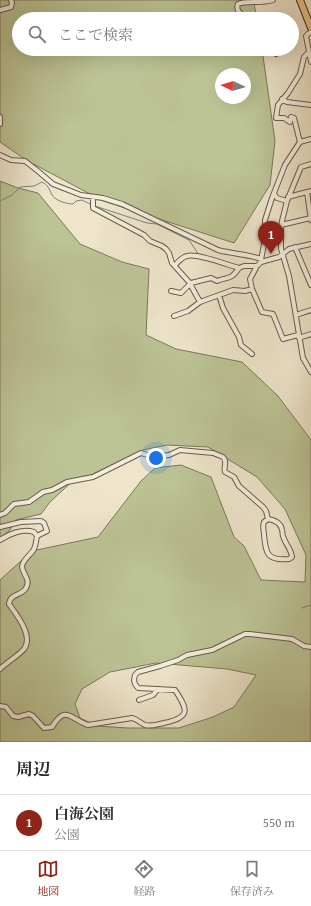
<!DOCTYPE html>
<html lang="ja">
<head>
<meta charset="utf-8">
<style>
  body { margin:0; font-family:"Gentium Book Plus","Noto Serif JP",serif; background:#f7f7f7; color:#2b2b33 }
  .compass { position:absolute; left:215px; top:68px; width:36px; height:36px; border-radius:50%; background:#fff; box-shadow:0 4px 16px #0002; rotate:274deg }
  .you { position:absolute; left:156px; top:458px; width:14px; height:14px; margin:-10px; border:3px solid #fff; border-radius:50%; background:#1a73e8; box-shadow:0 0 0 6px #1a73e833 }
  .badge { display:grid; place-items:center; width:26px; height:26px; border-radius:50%; background:#8f2418; color:#fff; font-size:13px; font-weight:700 }
  .pin { position:absolute; translate:-50% -33px; filter:drop-shadow(0 1px 2px #0008) }
  .pin::after { content:''; position:absolute; top:21px; width:14px; height:12px; background:inherit; clip-path:polygon(0 0,100% 0,50% 100%) }
  .list { margin:0; padding:0; list-style:none }
  h2 { display:flex; justify-content:space-between; align-items:center; height:52px; margin:0; padding:0 16px; font-size:17px }
  h2 small { font-size:13px; font-weight:400; color:#7c7c81 }
  .list li { display:grid; grid-template-columns:26px 1fr auto; gap:12px; align-items:center; box-sizing:border-box; height:56px; padding:0 16px; border-top:1px solid #e1e1e2 }
  .list b { display:block; font-size:15px; white-space:nowrap }
  .list p { margin:0; font-size:13px; white-space:nowrap; color:#7c7c81 }
  .list em { font-size:13px; font-style:normal; color:#7c7c81 }
  .icon { flex:none; width:22px; height:22px; fill:none; stroke:currentColor; stroke-width:2; stroke-linecap:round; stroke-linejoin:round }
  .map { position:relative; flex:none; width:311px; height:742px; overflow:hidden }
  .search { position:absolute; background:#fff; box-shadow:0 4px 16px #0002; left:12px; right:12px; top:12px; height:44px; display:flex; align-items:center; gap:10px; box-sizing:border-box; padding:0 14px; border-radius:22px; color:#7c7c81; font-size:15px }
  .sheet { height:108px; background:#fff }
  nav { display:flex; justify-content:space-around; align-items:center; box-sizing:border-box; height:56px; border-top:1px solid #e1e1e2; background:#fff; font-size:11px; color:#7c7c81 }
  nav a { display:grid; justify-items:center; gap:2px }
  nav .on { color:#8f2418 }
  .map>svg:first-child { display:block }
</style>
</head>
<body>
<div class="map">
<svg width="311" height="742" viewBox="0 0 311 742">
  <rect width="100%" height="100%" fill="#eee5cb"/>
  <filter id="stains"><feTurbulence type="fractalNoise" baseFrequency=".005" numOctaves="4"/><feColorMatrix values="0 0 0 0 .2 0 0 0 0 .09 0 0 0 0 .02 0 0 0 .5 -.17"/></filter>
  <radialGradient id="worn" r=".72"><stop offset=".6" stop-color="#630" stop-opacity="0"/><stop offset="1" stop-color="#630" stop-opacity=".3"/></radialGradient>
  <path fill="#bcc395" stroke="#7c785b" fill-rule="evenodd" d="M0,0H266L267,4H254L257,19H19V49H262L275,141L270,185L234,243L103,201L26,160L0,142ZM221,74H245V98H221Z
    M0,181L18,188L38,193L80,244L122,262L149,269L146,335L176,349L242,362L278,396L311,440V742H0V580L32,551L98,537L141,481L155,468L181,465L211,477L234,537L244,546L261,580L305,582L306,555L285,509L257,477L208,447L167,445L143,450L87,477L76,478L50,502L41,514L16,520L10,530L0,538ZM156,663L227,669L256,675L234,707L213,717L179,728H128L97,726L80,718L75,704L82,689L110,672Z"/>
  <g fill="none" stroke-linecap="round" stroke-linejoin="round">
    <path stroke="#74857d" stroke-width="1" d="M0,201L12,195L20,187L34,186L42,182C48,185 49,189 52,195C56,201 67,204 73,204L76,201L82,200L92,205
      M95,206L147,223L157,224L189,240L199,255
      M304,353L306,359
      M302,608L311,605"/>
    <g stroke="#685c4c" stroke-width="6">
      <path id="minor" d="M0,10L11,7L12,3L11,0
        M248,19C243,15 235,12 238,4C247,0 261,4 273,0
        M311,32L308,34L306,36L311,62
        M270,49L276,54
        M282,99L287,102L311,105
        M0,117V124
        M300,142L294,118L291,117L290,122L284,118H276L278,105L288,93L300,74L304,57L308,53L310,54
        M0,155L11,160L25,161L39,172L53,184L81,195L103,198L122,204L218,250C232,254 247,254 261,259
        M311,164L301,167L287,201L282,221L281,229V249L289,276L303,358L311,372
        M307,192L311,220
        M274,194L277,198L287,201
        M93,197V208L144,235L150,241L162,246L166,249L169,253L172,263L189,282L200,302
        M288,197L311,191
        M281,225L311,218
        M295,247L311,285
        M261,260L265,239V220L272,198L285,165L300,142L311,139
        M175,265C179,261 182,257 187,256C197,253 228,265 239,268L244,266H257
        M171,291L181,293L191,283L211,278L217,281C229,276 230,281 239,268
        M219,295L223,308L239,337L241,345L252,354
        M296,315L311,310
        M174,316L188,311L200,302L233,290L245,291L252,289
        M298,335L283,339L273,314L262,312L252,289L250,279L257,266L261,262L279,257L289,249L311,244
        M299,338L311,334
        M0,515L5,513L14,504L29,502L43,492L52,490L67,482L93,477L141,453L154,457L169,455L180,450L213,453L223,457C228,462 223,467 225,472L234,477L239,486L263,507L266,511L268,519
        M268,519C274,520 281,523 282,530C283,531 282,535 283,536C285,544 291,548 292,557L289,559C267,561 266,554 264,535C264,530 262,527 264,522Z
        M0,527L21,522L41,521L44,523L47,531L37,536
        M0,540C9,534 23,528 34,532L37,536C36,541 36,545 34,549C31,555 22,560 22,567C23,575 31,579 26,588C22,596 10,593 9,604C16,614 34,636 24,649C18,656 7,662 0,669
        M139,700L153,695L158,689
        M0,706L6,707L13,716L18,717L29,714L33,716L44,728L52,727C66,704 70,719 88,725L132,718C137,719 140,723 145,725C151,727 158,724 164,723C190,717 189,711 175,690L138,688L135,684L134,680L135,675L138,672L160,666L178,660L187,655L212,650L245,634H250L292,639L304,646L311,647"/>
    </g>
    <g stroke="#3c2e21" stroke-width="8">
      <path id="highway" d="M300,0L311,28"/>
    </g>
    <use href="#minor" stroke="#f4eedd" stroke-width="4"/>
    <use href="#highway" stroke="#e7c286" stroke-width="6"/>
  </g>
  <rect width="100%" height="100%" filter="url(#stains)"/>
  <rect width="100%" height="100%" fill="url(#worn)"/>
</svg>
<svg class="compass" viewBox="-18 -18 36 36"><path d="M0-13l5 13h-10z" fill="#e53935"/><path d="M0 13l5-13h-10z" fill="#7c7c81"/></svg>
<div class="you"></div>
<div class="pin badge" style="left:271px;top:254px">1</div>
<div class="search"><svg class="icon" aria-label="search" viewBox="0 0 24 24"><circle cx="10" cy="10" r="6"/><path d="M15 15l6 6"/></svg>ここで検索</div>
</div>
<section class="sheet">
<h2>周辺<small></small></h2>
<ul class="list">
<li><span class="badge">1</span><div><b>白海公園</b><p>公園</p></div><em>550 m</em></li>
</ul>
</section>
<nav>
<a class="on"><svg class="icon" aria-label="map" viewBox="0 0 24 24"><path d="M3 6l6-2 6 2 6-2v14l-6 2-6-2-6 2zM9 4v14M15 6v14"/></svg>地図</a>
<a><svg class="icon" aria-label="directions" viewBox="0 0 24 24"><path d="M12 3l9 9-9 9-9-9zM9 14v-3h6M13 9l2 2-2 2"/></svg>経路</a>
<a><svg class="icon" aria-label="saved" viewBox="0 0 24 24"><path d="M7 4h10v16l-5-4-5 4z"/></svg>保存済み</a>
</nav>
</body>
</html>
